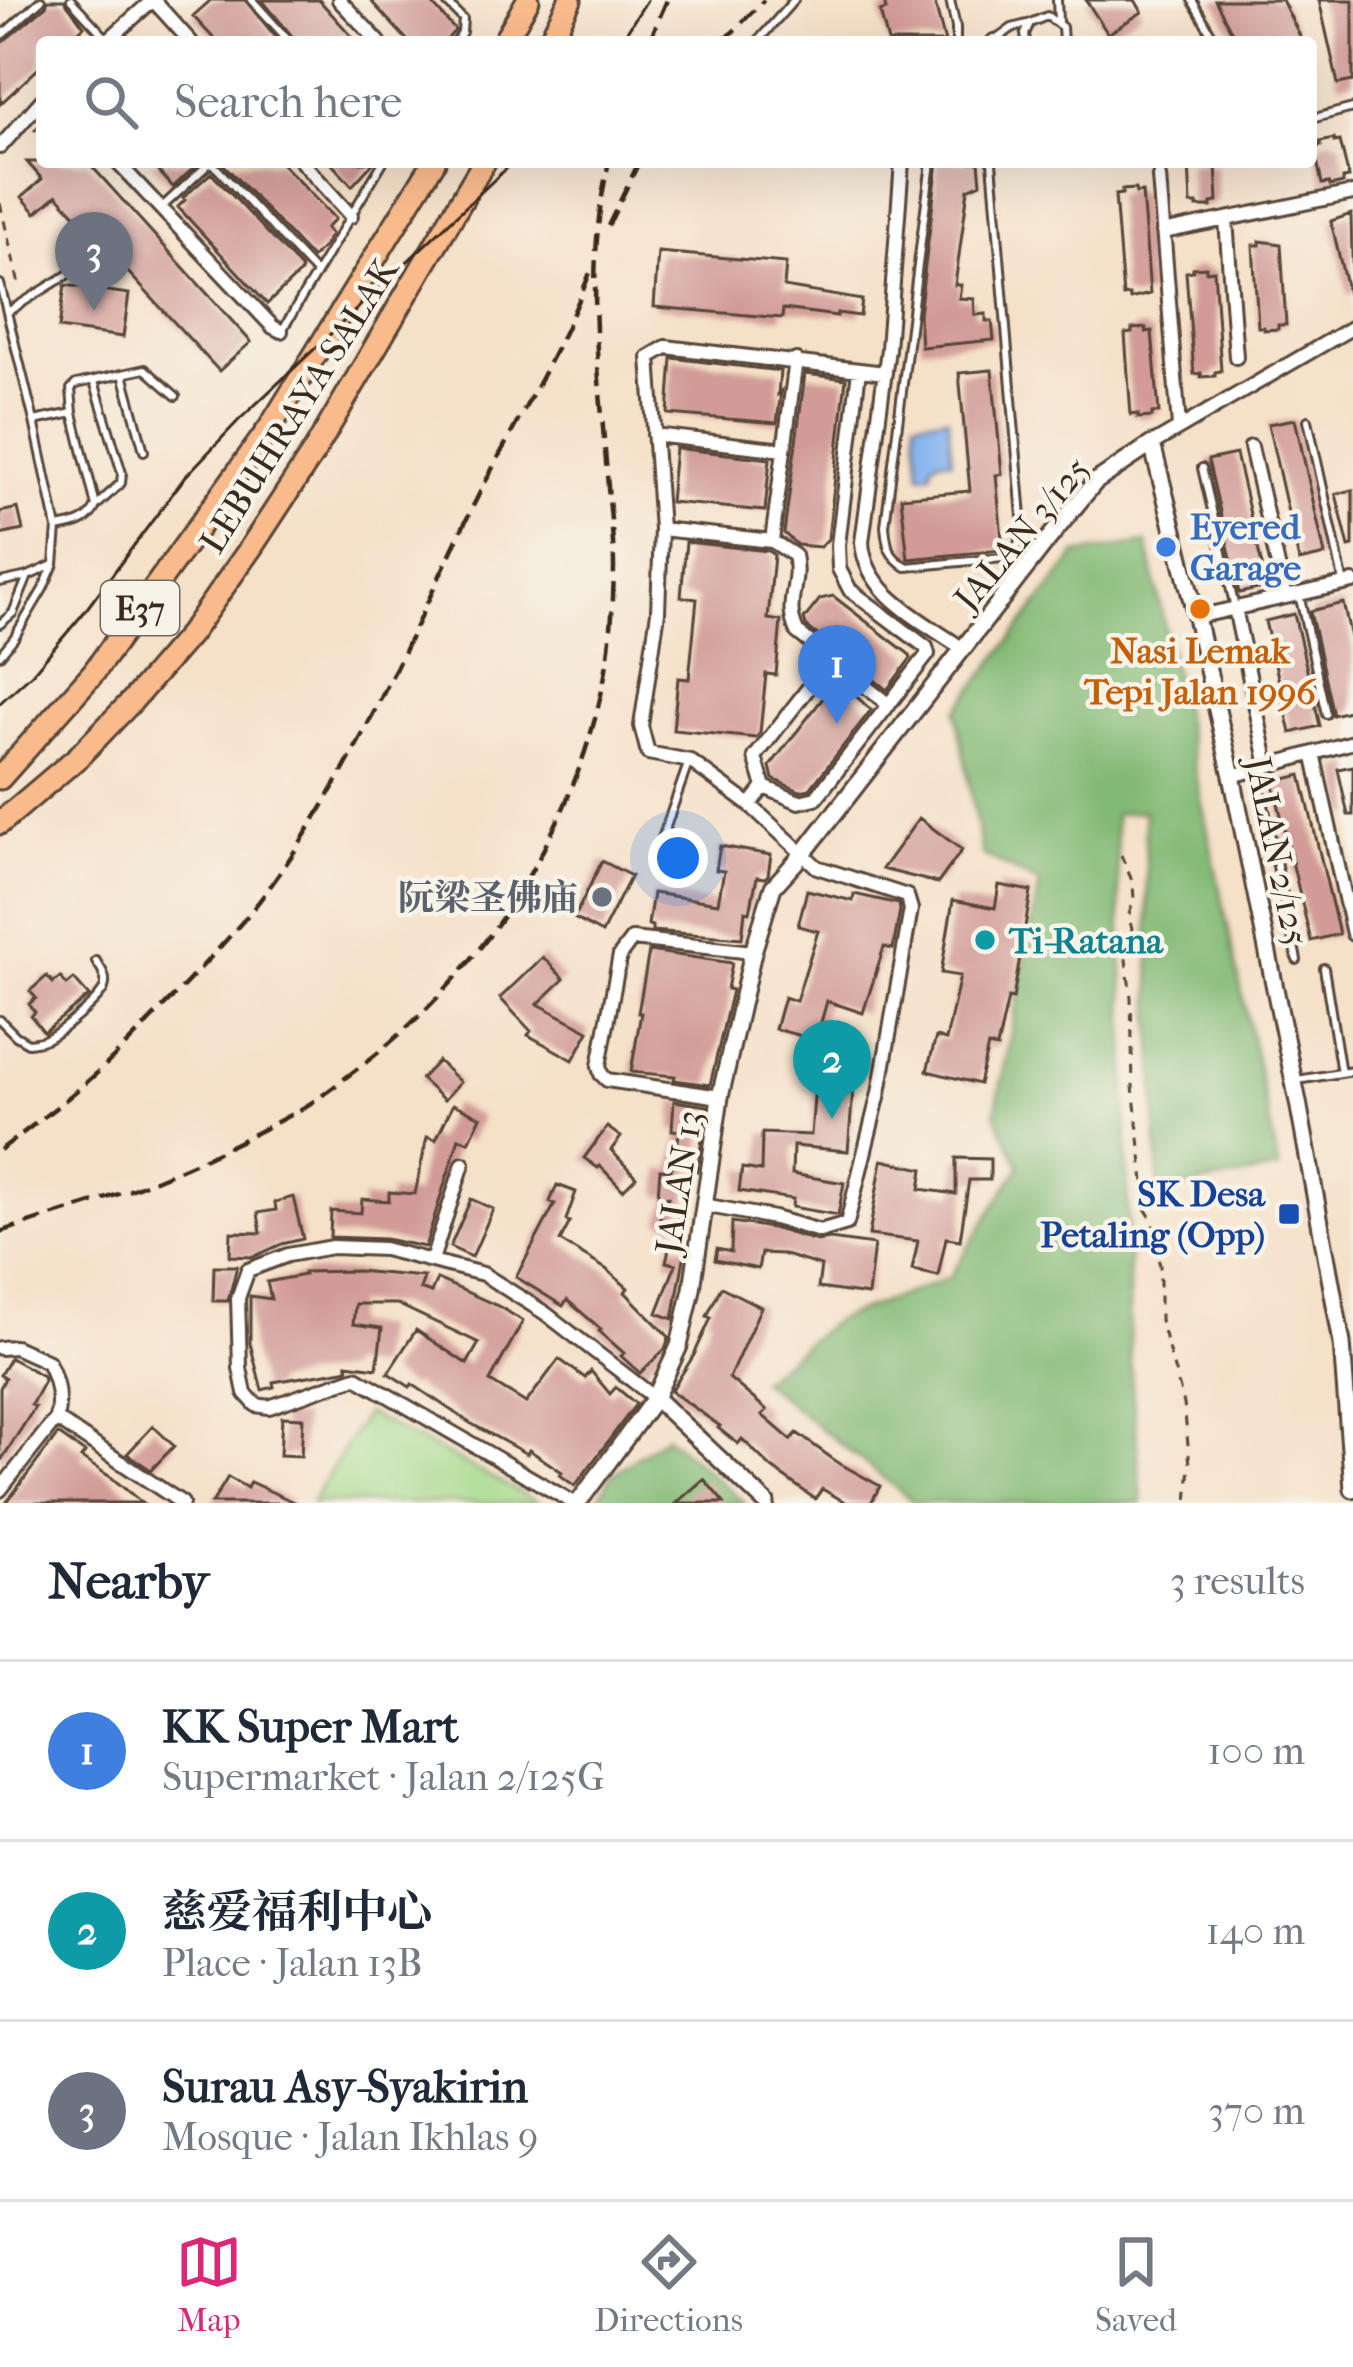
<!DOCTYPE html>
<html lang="en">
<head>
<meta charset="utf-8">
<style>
  body { margin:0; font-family:"IM FELL French Canon","Noto Serif SC",serif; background:#f6f6f7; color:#1f2937 }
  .you { position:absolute; left:678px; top:858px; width:42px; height:42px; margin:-30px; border:9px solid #fff; border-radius:50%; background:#1a73e8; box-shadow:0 0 0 18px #1a73e833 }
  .badge { display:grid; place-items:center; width:78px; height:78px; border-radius:50%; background:#db2777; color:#fff; font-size:39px; font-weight:700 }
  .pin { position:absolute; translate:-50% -99px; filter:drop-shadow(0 3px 6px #0008) }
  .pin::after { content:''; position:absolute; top:63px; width:42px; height:36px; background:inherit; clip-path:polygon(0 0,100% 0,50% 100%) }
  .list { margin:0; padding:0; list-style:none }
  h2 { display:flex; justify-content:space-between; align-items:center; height:156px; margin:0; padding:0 48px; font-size:51px }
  h2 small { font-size:39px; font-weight:400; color:#747a83 }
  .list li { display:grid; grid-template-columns:78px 1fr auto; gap:36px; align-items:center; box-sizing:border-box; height:180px; padding:0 48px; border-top:3px solid #e0e1e3 }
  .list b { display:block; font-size:45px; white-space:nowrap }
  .list p { margin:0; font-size:39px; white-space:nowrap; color:#747a83 }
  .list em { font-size:39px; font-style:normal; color:#747a83 }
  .icon { flex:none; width:66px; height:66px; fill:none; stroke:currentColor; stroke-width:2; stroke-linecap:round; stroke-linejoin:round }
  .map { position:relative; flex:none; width:1353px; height:1503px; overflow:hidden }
  .search { position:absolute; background:#fff; box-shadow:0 12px 48px #0002; left:36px; right:36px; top:36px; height:132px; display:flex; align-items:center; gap:30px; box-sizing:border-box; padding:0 42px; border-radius:12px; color:#747a83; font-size:45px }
  .sheet { height:696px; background:#fff }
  nav { display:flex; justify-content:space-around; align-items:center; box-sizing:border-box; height:168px; border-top:3px solid #e0e1e3; background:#fff; font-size:33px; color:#747a83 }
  nav a { display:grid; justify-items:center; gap:6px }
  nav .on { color:#db2777 }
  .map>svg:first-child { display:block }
</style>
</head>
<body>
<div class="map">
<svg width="1353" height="1503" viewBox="0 0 1353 1503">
  <rect width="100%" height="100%" fill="#f7f3e8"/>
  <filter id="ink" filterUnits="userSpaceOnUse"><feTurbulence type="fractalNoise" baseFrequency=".00833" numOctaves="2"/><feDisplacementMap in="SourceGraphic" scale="24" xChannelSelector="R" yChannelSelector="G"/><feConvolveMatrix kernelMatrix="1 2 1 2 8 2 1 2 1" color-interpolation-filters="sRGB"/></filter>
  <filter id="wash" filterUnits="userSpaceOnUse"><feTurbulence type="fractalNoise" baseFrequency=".004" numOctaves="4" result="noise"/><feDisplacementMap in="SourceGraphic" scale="48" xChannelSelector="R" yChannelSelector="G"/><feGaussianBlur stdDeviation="2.7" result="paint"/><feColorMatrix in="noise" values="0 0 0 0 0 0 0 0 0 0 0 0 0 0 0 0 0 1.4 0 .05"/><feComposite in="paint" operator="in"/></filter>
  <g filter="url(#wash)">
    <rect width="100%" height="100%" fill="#f5e0c8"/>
    <path fill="#a3d989" stroke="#6f8254" stroke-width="3" d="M366,1413L540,1503H311Z"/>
    <path fill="#82b975" stroke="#5e724a" stroke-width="3" d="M1147,543L1279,1169L1159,1192L1144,811L1115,814L1125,1013L1130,1363L1142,1503H915L760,1380L835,1320L949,1278L1020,1166L995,1114L1040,884L982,854L956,711L1077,554Z
      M666,1436L745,1503H595L612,1475Z"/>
    <path fill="#84b3ef" stroke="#606e86" stroke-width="3" d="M948,417L952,460L938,459L932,464L931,473L920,474L915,420Z"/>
    <g id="blocks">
      <path fill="#d29b97" d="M48,0H64L84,26L67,42H42V65L0,104V44L46,6Z
        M211,0H245L280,42H217L193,16Z
        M262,0H319L357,42H297Z
        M370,0H429L455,30L445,42H409Z
        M884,0H934L945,42H888L880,12L886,10Z
        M1086,0H1135L1142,12L1108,34Z
        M1215,0H1282L1303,42H1237Z
        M1319,0H1353V81L1338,84Z
        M1334,139V142L1340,141L1349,178L1343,179V183L1330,186L1329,183L1322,184L1314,147L1321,146L1320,142Z
        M27,162H88L251,342L219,371L57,195L36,213L22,197L42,179Z
        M150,162H200L173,187Z
        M224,162H280L335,219L326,228L331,234L324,246L312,258L223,164Z
        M330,162H374L352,186Z
        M938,162H979L981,183L968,189L955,285H961L959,298L974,299L975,315L986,314V321H992L994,340L921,347L919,314Z
        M1209,162V165H1216L1218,202L1211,203V207H1197V204H1191L1189,163Z
        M211,173L301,268V272L267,304L178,207L185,200L183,198Z
        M1135,189L1136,193L1142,192L1150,294L1130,299L1129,295L1123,296L1115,195L1122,194V190Z
        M1351,214L1353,294H1348L1331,221Z
        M1260,241L1281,244L1286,325H1278V329L1264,330V327H1258L1253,245H1260Z
        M658,252L786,263L784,287L862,300L860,316L837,313V316L783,309L782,318L654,307Z
        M1206,267V271L1214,270L1221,371L1215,372V376L1201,377V373L1194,374L1186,272L1193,271V268Z
        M65,285L129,294L123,337L59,328Z
        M1146,328V332L1152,331L1159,413H1152V417L1138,418V414L1131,415L1125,334L1132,333V329Z
        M672,358L780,371L778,394L781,391L777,423L668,414Z
        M992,370L1002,474L996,475L1003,550L908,559L901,497L970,491L959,373Z
        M805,374L846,379L828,539L820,547L797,545L784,533Z
        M1295,419L1325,555L1299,561L1268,424Z
        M675,448L770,459L765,511L670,502Z
        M1236,454L1267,587L1239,593L1208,460Z
        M1353,490V546L1349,547L1336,494Z
        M18,508L23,530L0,535V512Z
        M686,542L768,551L774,555L768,619L781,621L776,675L766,674L760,733L756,738L673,730L678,678L689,679L697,599L681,597Z
        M833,596L910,655L911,658L887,690L806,626L804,619L820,599Z
        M1343,603L1353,646V710L1333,715L1310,611Z
        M1294,614L1320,726L1291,733L1265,621Z
        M847,688L871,710L810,789L800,791L773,779L770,766L830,689Z
        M1353,766V815H1348L1338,769Z
        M1301,775L1339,934L1311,941L1273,782Z
        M919,818L962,850L938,883L882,869Z
        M720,846L771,855L768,875L765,878L757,877L750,912L745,911L742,938L652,931V926L648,925L653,893L718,903L724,871L716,870Z
        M602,861L631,876L602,933L574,918Z
        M999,885L1031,891L1013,999L1008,998L997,1048L988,1046L979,1084L927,1071L936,1037L946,1040L960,976L941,973L953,900L995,908Z
        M807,890L853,901L854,894L899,904L900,910L893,949L884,947L863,1013L827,1001L816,1040L775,1029L784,997L796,1001L818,931L798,926Z
        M649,951L732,963L727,989L732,990L710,1085L674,1080L675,1076L631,1072L641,1013H638Z
        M543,957L564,979L538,1004L589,1031L573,1060L528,1035L531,1031L500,998Z
        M47,976L53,983L60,977L67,985L74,979L89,996L44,1032L31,1016L35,1012L29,1004L36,998L30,991Z
        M818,1048L865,1053L863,1079L854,1078L848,1151L793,1146L792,1174L844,1183L838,1215L792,1207L793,1199L739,1191L742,1168L761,1171L762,1133L811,1135Z
        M438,1061L460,1082L444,1100L421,1079Z
        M674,1101L707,1106L697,1171L688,1170L687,1198L674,1226L659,1220L668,1197L658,1196L660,1169L671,1170L680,1131L672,1130Z
        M453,1104L481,1117L469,1142L459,1138L425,1247L385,1239L330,1237L331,1211L361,1213L362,1199L389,1201V1192L415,1194L427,1137L436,1140Z
        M607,1127L621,1137L611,1150L636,1177L623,1190L600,1166L598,1168L584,1158Z
        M956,1158L990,1159V1180H969L960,1240L946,1238L938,1276L912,1270L918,1241L869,1235L882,1160L923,1169L920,1189L956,1194Z
        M557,1185L576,1192L566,1220L570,1222L560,1241L606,1269L628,1288L625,1292L669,1337L665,1349L640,1373L621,1356L624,1353L599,1331L601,1329L567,1300L563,1306L516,1277L555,1204L550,1202Z
        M293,1197L303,1239L282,1244L253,1257L230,1256L231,1232L261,1233L258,1213L276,1210L275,1202Z
        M471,1199L493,1209L472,1257L450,1247Z
        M732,1222L772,1228L817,1241L830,1239L874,1245L868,1295L818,1288L821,1266L782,1254L761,1253L758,1269L715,1260L717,1249L731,1252Z
        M670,1244L686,1247L673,1319L657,1313L676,1264L666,1262Z
        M214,1266H237L228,1301H213Z
        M357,1271L424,1277L420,1289L431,1293L437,1279L500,1307L523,1321L490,1381L526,1403L559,1359L585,1378L591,1371L610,1394L616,1387L636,1404L575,1486L560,1475L562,1472L529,1450L527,1454L470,1423L412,1384L410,1387L388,1373L416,1330L467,1364L479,1343L397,1304H355L353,1324L382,1328L377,1368L347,1364L348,1369L344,1370L273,1382L274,1387L262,1390L250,1343V1296L271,1299L267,1282L304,1275V1272Z
        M721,1287L761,1307L729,1378L767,1410L762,1415L791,1440L797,1433L837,1462L880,1486L871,1503H847L822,1489L815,1499L772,1468L742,1439L738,1444L718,1428L720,1426L671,1391L694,1355L711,1318L707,1316Z
        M10,1358L43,1376L44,1381L31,1405L35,1407L0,1462V1388L5,1378L0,1375Z
        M282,1417L303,1418L301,1456L280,1455Z
        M153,1426L174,1446L151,1470L127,1454Z
        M58,1434L85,1453L81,1458L112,1478L142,1503H6Z
        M228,1477L247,1488L250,1482L296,1503H212Z
        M704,1479L724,1503H676Z"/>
    </g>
  </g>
  <g filter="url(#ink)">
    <use href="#blocks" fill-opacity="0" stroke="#574538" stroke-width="3"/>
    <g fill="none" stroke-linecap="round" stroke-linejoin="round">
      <g stroke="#574538" stroke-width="12">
        <path id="service" d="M71,0L108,40
          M252,0L290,42
          M444,0L463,19L462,32L456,42
          M950,0L956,27V42
          M1057,0L1058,22
          M1192,0L1216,42
          M0,37L41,0
          M997,39L1012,28L1027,24
          M757,42L794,0
          M1026,42L1025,34L1030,23L1047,16L1062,27L1063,42
          M1311,119L1353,108
          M211,162L315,272
          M931,162L885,526C887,547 888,555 906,567L1014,557L1023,529L992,162
          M161,208L211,162
          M0,284L34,421L57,528L54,564L43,589L14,638L0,655
          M9,311L67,275
          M283,329L383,162
          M123,374L144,451
          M94,381L122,473L121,483L96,506
          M1308,420L1344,584
          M34,421L73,413L71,389L76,384L145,369L176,396
          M1202,468L1235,608
          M57,528C73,525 89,523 96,506L73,413
          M0,582L28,576L53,565
          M1299,594L1326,714
          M0,624L13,613L28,576
          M1257,772L1297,960
          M653,864L688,764
          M1324,968L1341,1073
          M0,1020L16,1036L28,1043C35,1042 40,1042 46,1039C59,1033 99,1001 104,988C108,977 101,969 96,961
          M1297,1080L1353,1071"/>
      </g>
      <g stroke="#574538" stroke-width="18">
        <path id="minor" d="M339,0L379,42
          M106,42L153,0L191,42
          M993,42L994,41
          M0,147L42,100
          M117,162L273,327L281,331
          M302,162L351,216
          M902,162L888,349L862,542C865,595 924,621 963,649
          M1159,177L1179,427
          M1226,220L1236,357
          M1163,232L1353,193
          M796,360L772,541L794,555C801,586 783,602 797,632L889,705
          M654,435L784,450
          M1152,444L1353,327
          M1251,447L1285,597
          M661,529L772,541
          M1235,608L1268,766
          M1196,617L1353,582
          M1313,753L1353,934
          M1232,776L1353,742
          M764,787L799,802L816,798L928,654L926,647L850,590L839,569L838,545L859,370
          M750,805L764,787L755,757L831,659
          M720,1097L607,1080L601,1074L599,1066L620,955L632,939L753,952
          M703,1205L774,1218L820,1231L847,1223L879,1093L911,909L907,896L817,867L750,805L690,761L648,753L641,726L658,612L661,529L649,357L666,347L885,373
          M432,1260L463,1164
          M0,1348L15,1347L48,1362C57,1380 61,1399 56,1419L0,1490
          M56,1419L182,1503
          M574,1503L356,1377L269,1407L256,1405L245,1393L240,1368L238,1298L248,1270L288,1255L332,1247L384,1249L483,1274L545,1313L655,1398"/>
      </g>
      <g stroke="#574538" stroke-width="21">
        <path id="tertiary" d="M655,1398L766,1503
          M578,1503L655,1398L679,1346L692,1289L720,1097L753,952L773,887L802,855L1050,537L1095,482L1152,444L1196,617L1232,776L1298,1102L1342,1343L1353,1489"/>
      </g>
      <g stroke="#574538" stroke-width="27">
        <path id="trunk" d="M504,42L528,0
          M549,42L570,0
          M0,778L94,672L269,429L434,162
          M0,823L78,757L132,701L190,634L250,549L315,450L484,162"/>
      </g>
      <path stroke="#574538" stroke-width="3" stroke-dasharray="9 9" stroke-linecap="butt" d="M34,131L42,123
        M0,203L20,289
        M1121,855L1133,883L1134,900L1128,917L1132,928L1126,960L1131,997L1133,1087L1145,1190L1144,1207L1153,1221L1154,1245L1160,1265V1320L1184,1404L1190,1465L1187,1503"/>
      <use href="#service" stroke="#fff" stroke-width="6"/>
      <use href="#minor" stroke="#fff" stroke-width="12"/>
      <use href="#tertiary" stroke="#fff" stroke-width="15"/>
      <use href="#trunk" stroke="#fabb8c" stroke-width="21"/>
      <path stroke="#3b2a1e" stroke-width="3" d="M620,42L647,0
        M0,703L32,674L82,615L185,477L239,420L513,162"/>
      <path stroke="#3b2a1e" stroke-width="4.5" stroke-dasharray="18 9" stroke-linecap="butt" d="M649,42L667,0
        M723,42L764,0
        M608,226L639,162
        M0,1150C39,1121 78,1092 113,1058C135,1037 155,1015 177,993C210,958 244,923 272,884C355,768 411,634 473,506C512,428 560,352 591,270
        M0,1232C46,1217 93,1204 138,1187C193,1165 249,1138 301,1109C319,1099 336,1085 353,1072C474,983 563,850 599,703C610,660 613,612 614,568C614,541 610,514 608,487C600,381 583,267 609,162"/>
    </g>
  </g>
  <circle fill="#3f7fe0" stroke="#f7f3e8" stroke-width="4.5" cx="1166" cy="547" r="12"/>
  <circle fill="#e8710a" stroke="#f7f3e8" stroke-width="4.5" cx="1200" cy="609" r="12"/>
  <circle fill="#6b7280" stroke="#f7f3e8" stroke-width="4.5" cx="602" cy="897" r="12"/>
  <circle fill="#0f9aa8" stroke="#f7f3e8" stroke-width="4.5" cx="985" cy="940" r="12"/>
  <rect fill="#1a4fb4" stroke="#f7f3e8" stroke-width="4.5" x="1277" y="1202" width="24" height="24" rx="6"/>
  <g text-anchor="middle" stroke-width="9" stroke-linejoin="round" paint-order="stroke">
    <rect fill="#f7f3e8" stroke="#73665b" stroke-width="3" x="101" y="581" width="78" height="54" rx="9"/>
    <g font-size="33" font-weight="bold" fill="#3b2a1e">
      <text x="140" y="620">E37</text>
    </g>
    <g font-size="36" fill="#3b2a1e" stroke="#f7f3e8">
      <text transform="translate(298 405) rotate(-58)" y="13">LEBUHRAYA SALAK</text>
      <text transform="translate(1021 533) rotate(-50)" y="13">JALAN 3/125</text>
      <text transform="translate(1278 851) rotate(78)" y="13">JALAN 2/125</text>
      <text transform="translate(678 1182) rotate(-81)" y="13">JALAN 13</text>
    </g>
    <g font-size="36" font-weight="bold" fill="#366cbe" stroke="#f7f3e8" text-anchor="start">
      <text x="1190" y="539">Eyered<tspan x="1190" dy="41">Garage</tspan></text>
    </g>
    <g font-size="36" font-weight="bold" fill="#c56008" stroke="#f7f3e8">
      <text x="1200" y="663">Nasi Lemak<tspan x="1200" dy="41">Tepi Jalan 1996</tspan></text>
    </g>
    <g font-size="36" font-weight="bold" fill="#5b616d" stroke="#f7f3e8" text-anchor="end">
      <text x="578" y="910">阮梁圣佛庙</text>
    </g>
    <g font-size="36" font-weight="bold" fill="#0d838f" stroke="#f7f3e8" text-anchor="start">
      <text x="1009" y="953">Ti-Ratana</text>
    </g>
    <g font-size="36" font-weight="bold" fill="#164399" stroke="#f7f3e8" text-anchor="end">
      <text x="1265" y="1206">SK Desa<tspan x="1265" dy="41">Petaling (Opp)</tspan></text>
    </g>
  </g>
</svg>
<div class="you"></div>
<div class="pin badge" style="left:837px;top:724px;background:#3f7fe0">1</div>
<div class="pin badge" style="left:832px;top:1119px;background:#0f9aa8">2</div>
<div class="pin badge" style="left:94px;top:311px;background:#6b7280">3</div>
<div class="search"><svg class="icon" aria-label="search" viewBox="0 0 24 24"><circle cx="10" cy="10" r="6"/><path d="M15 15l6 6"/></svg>Search here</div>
</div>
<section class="sheet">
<h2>Nearby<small>3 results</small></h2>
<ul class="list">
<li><span class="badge" style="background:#3f7fe0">1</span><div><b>KK Super Mart</b><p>Supermarket · Jalan 2/125G</p></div><em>100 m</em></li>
<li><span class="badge" style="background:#0f9aa8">2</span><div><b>慈爱福利中心</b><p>Place · Jalan 13B</p></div><em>140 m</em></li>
<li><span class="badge" style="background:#6b7280">3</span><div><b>Surau Asy-Syakirin</b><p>Mosque · Jalan Ikhlas 9</p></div><em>370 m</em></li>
</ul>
</section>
<nav>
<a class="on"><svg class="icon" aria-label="map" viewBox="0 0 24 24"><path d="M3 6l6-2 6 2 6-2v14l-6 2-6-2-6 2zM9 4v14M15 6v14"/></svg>Map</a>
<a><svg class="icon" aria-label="directions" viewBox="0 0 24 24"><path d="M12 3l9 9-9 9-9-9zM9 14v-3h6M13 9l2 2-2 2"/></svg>Directions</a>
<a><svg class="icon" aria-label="saved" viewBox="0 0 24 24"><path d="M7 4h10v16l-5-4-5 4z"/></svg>Saved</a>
</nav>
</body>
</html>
